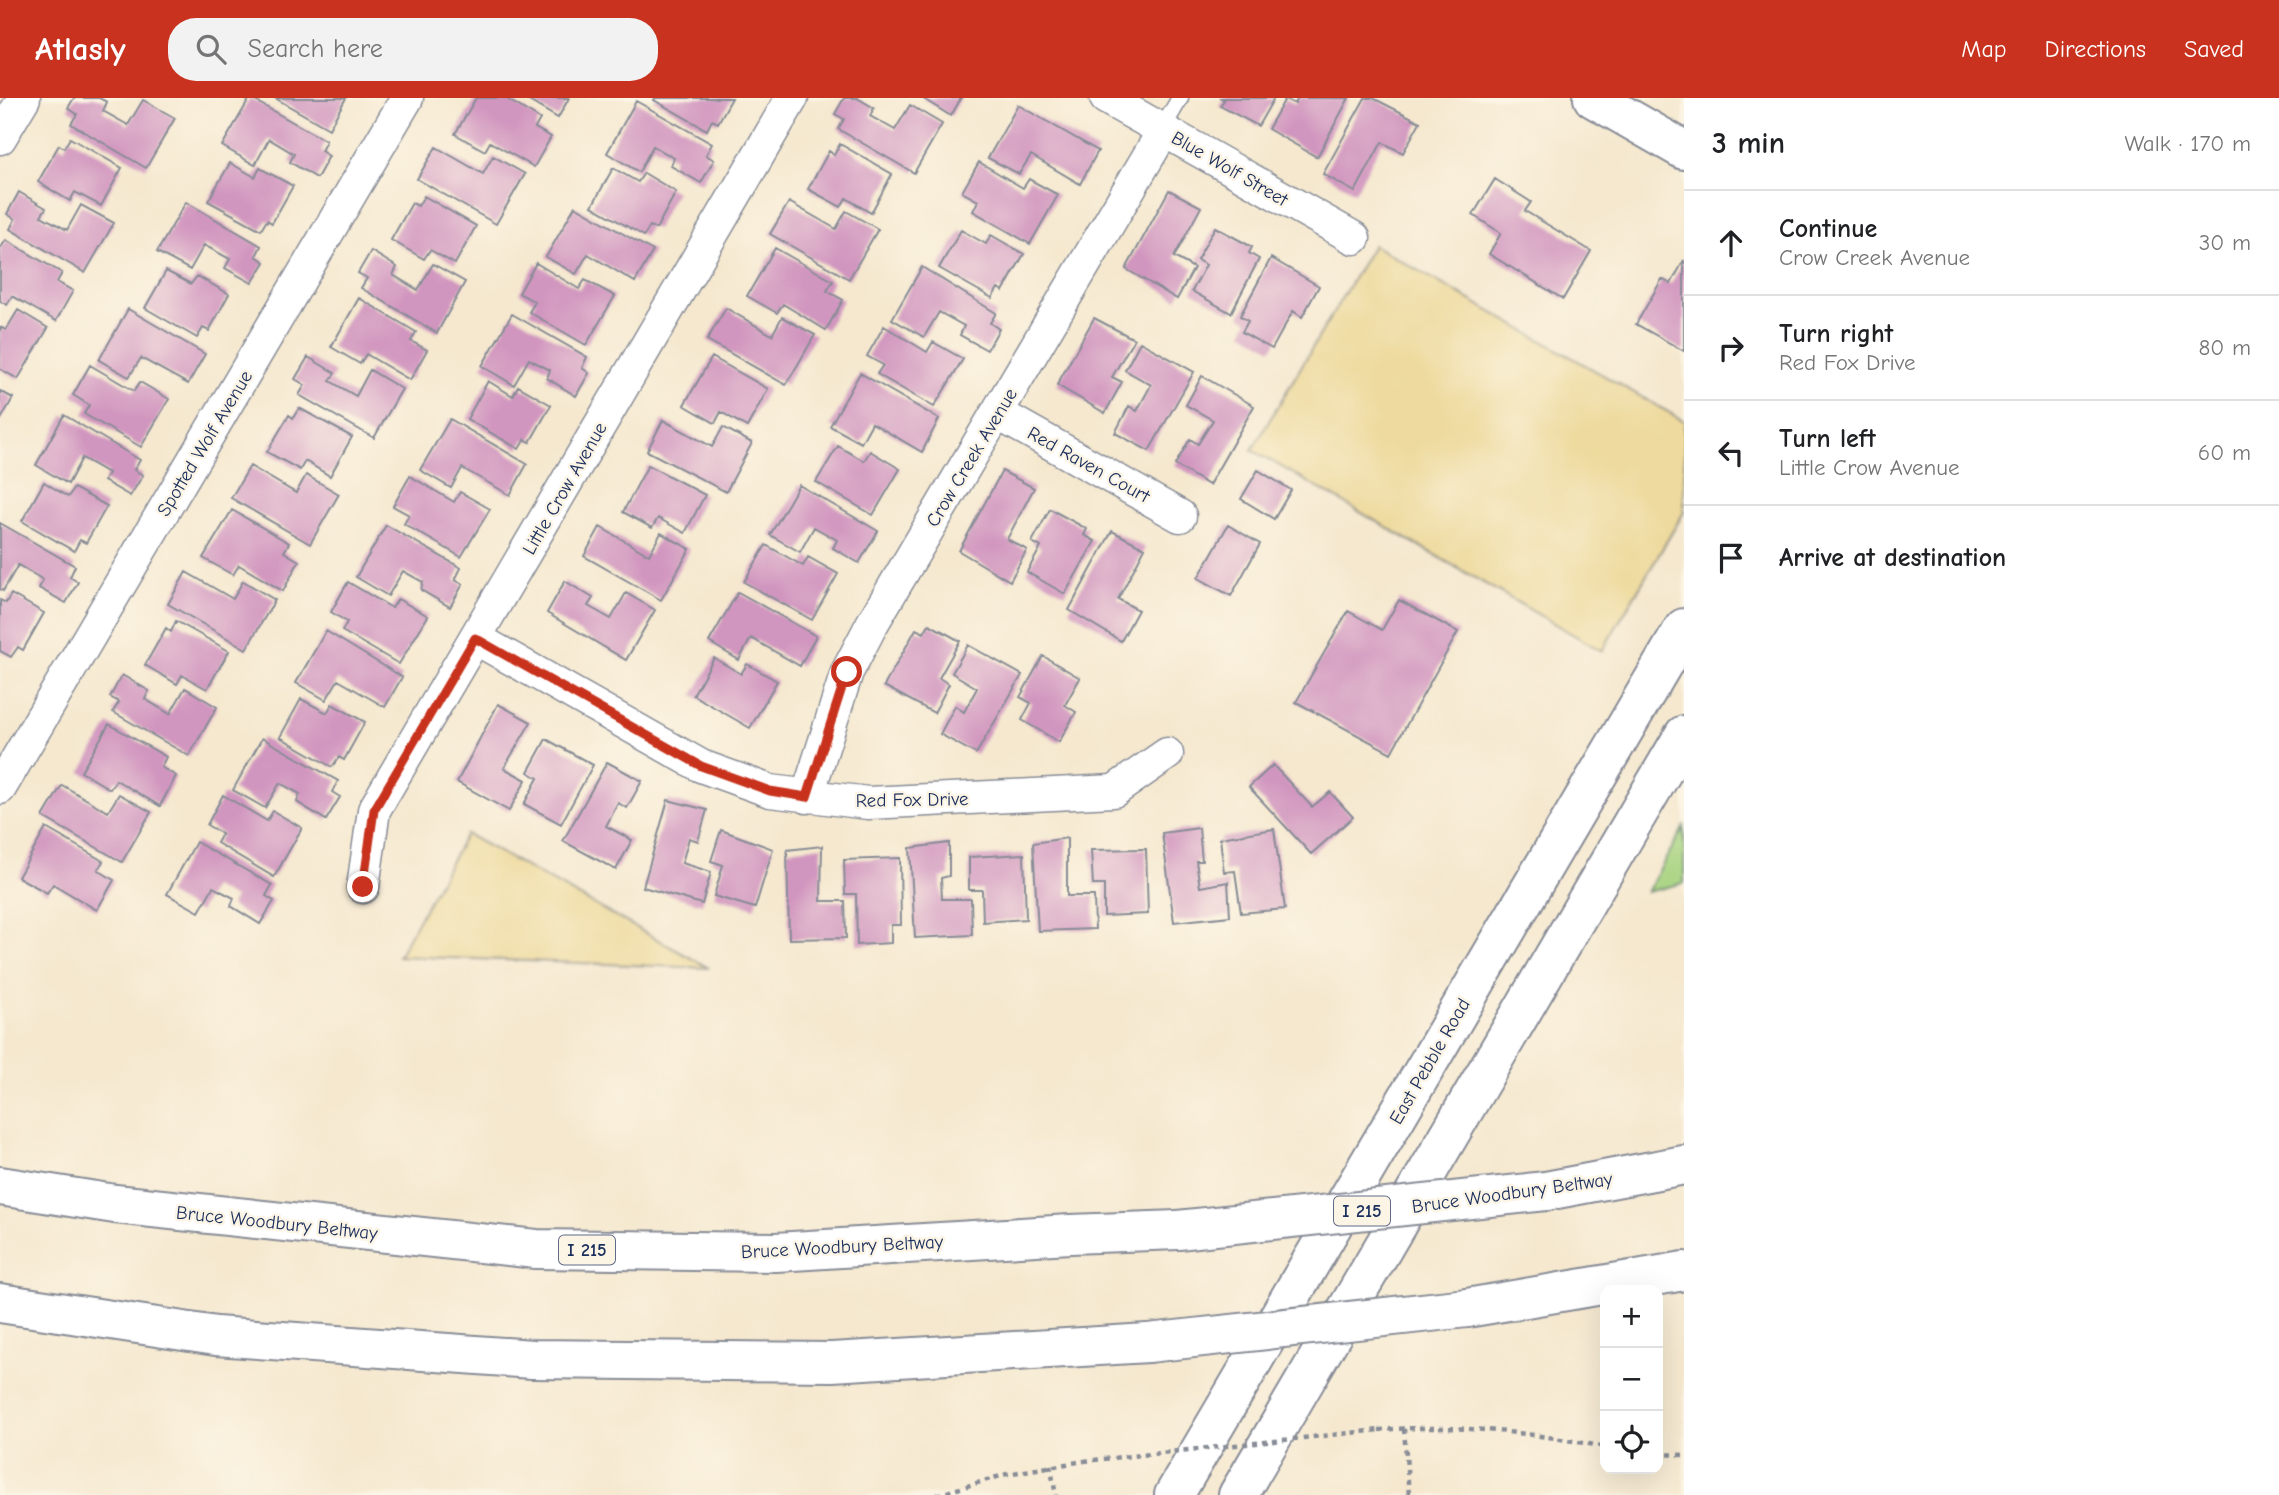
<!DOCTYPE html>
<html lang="en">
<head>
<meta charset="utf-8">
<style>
  body { margin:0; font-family:"Comic Neue",sans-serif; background:#f2f2f2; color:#202124 }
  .controls { position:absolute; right:21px; bottom:21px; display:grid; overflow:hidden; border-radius:14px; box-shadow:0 7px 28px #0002 }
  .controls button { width:63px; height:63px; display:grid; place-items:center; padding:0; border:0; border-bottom:2px solid #e0e0e0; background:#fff; color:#202124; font:35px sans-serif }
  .stop { position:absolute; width:21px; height:21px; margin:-16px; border:5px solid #c8321e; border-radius:50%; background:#fff }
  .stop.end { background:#c8321e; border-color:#fff; box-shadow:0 2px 7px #0008 }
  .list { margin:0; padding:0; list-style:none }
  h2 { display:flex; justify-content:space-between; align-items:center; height:91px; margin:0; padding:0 28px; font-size:30px }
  h2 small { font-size:23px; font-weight:400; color:#757577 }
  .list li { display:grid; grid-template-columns:46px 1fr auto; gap:21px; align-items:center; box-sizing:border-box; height:105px; padding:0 28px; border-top:2px solid #e0e0e0 }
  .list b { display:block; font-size:26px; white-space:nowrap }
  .list p { margin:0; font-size:23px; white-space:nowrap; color:#757577 }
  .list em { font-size:23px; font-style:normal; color:#757577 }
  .icon { flex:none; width:38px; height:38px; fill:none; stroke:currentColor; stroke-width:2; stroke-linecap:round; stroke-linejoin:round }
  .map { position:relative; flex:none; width:1684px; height:1397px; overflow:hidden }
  header { display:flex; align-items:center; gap:42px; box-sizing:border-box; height:98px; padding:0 35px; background:#c8321e; color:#fff }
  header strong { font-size:33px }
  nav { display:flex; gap:38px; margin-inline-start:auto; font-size:24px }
  .search { width:490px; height:63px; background:#f2f2f2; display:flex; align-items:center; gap:18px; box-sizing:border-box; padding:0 24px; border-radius:28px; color:#757577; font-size:26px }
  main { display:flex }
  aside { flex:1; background:#fff }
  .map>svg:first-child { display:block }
</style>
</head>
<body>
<header>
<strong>Atlasly</strong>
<div class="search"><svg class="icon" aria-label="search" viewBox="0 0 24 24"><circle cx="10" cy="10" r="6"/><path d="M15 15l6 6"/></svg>Search here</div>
<nav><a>Map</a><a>Directions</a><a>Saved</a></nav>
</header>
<main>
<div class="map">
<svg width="1684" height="1397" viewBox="0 0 1684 1397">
  <rect width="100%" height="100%" fill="#fcf5e5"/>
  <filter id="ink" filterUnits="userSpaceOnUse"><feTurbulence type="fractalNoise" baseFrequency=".0143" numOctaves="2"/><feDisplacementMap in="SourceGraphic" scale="14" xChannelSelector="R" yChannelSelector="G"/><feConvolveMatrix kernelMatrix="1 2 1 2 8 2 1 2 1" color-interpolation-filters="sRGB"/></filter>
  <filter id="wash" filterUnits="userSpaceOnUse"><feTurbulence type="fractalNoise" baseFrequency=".00686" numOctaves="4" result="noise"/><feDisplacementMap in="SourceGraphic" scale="28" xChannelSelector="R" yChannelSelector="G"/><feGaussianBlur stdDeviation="1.57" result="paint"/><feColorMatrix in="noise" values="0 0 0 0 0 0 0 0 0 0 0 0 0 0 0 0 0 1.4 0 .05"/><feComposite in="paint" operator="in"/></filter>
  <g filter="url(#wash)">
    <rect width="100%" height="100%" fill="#f5e8cf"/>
    <path fill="#a7d380" stroke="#61816f" stroke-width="2" d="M1684,729V785L1647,794Z"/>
    <path fill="#eeda9e" stroke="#84847e" stroke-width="2" d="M1373,147L1684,323V414L1602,553L1252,352Z
      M466,736L709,870L398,858Z"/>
    <g id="blocks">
      <path fill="#d196bf" d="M74,0H99L107,4L103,13L128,27L143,2L175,20L146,70L71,26L77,16L68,10Z
        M250,0L326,43L321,53L329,58L317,80L290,64L294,56L269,41L255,67L222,48Z
        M275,0H346L329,31Z
        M476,0H505L540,21L535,30L551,39L534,69L490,44L485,53L455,36Z
        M524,0H569L558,20Z
        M655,0H732L718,25L712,22L707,32L654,2Z
        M844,0H857L874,10L870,18L895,32L910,7L942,26L914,75L838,31L844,21L835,16Z
        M922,0H961L951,18Z
        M1221,0H1274L1258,28L1220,8L1224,2Z
        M1298,0H1349L1317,59L1268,31L1285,1L1295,6Z
        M1365,0H1373L1420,24L1403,55L1382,44L1355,94L1323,76Z
        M636,3L712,46L706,57L714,62L701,85L671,68L674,60L653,48L639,74L607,55Z
        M1018,7L1098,53L1080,86L1031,57L1019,76L988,60Z
        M70,40L122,70L101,108L75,94L70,103L38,84L59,47L64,50Z
        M840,46L892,76L871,115L846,100L841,109L808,91L829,53L834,57Z
        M436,49L483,76L493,58L525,76L496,126L417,81Z
        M979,64L1023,90L1029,81L1058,97L1030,146L973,113L978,103L962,94Z
        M230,65L255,79L260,70L293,88L272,125L267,122L261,132L208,103Z
        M613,70L638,84L644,75L676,94L656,131L650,128L644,138L592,108Z
        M1495,81L1531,104L1525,113L1591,153L1563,201L1489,156L1501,135L1473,117Z
        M1169,92L1201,109L1174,159L1194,170L1177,201L1126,171Z
        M19,94L46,110L41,118L67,132L81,107L114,125L85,175L10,131L15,121L7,116Z
        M424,98L476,128L455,166L430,152L424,161L391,142L412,105L418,108Z
        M186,104L261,148L256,158L265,164L252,185L225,170L230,161L204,147L190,172L157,154Z
        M789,104L836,131L846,113L878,131L849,181L770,136Z
        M575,108L653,153L635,184L588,156L576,176L546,159Z
        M1215,129L1252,149L1249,155L1259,161L1231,215L1192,193L1206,167L1197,162Z
        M961,132L986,146L991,137L1024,156L1003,193L998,190L992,200L939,170Z
        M6,142L62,175L57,184L73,193L56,223L12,198L7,207L0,203V151Z
        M775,150L833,183L827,193L843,202L826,232L783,206L777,215L747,198Z
        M371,153L397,169L393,177L418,192L433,166L465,184L437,235L361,190L367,180L358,175Z
        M1271,160L1319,188L1302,219L1293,213L1272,251L1242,234L1248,223L1240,218Z
        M1684,162V253L1636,226L1662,181L1671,186Z
        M536,165L579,191L585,182L615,198L586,247L529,214L535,204L519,195Z
        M922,169L996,215L990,225L999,231L987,252L960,237L964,228L939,214L924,239L892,221Z
        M166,173L191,186L197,178L229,196L209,233L203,230L197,240L145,210Z
        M359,200L416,234L411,243L427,252L410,282L366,256L360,266L331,249Z
        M726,210L772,237L782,219L815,237L786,287L707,242Z
        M128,211L205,256L188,286L141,260L129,279L99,262Z
        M18,212L48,230L18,281L0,271V229L6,232Z
        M512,216L587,259L582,270L589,275L576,298L547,280L550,272L529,261L514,287L482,268Z
        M1094,220L1134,241L1112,279L1122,284L1105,315L1057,287Z
        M884,228L927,254L933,244L963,261L934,309L877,276L883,267L867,258Z
        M1140,244L1194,274L1149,353L1115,335L1129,308L1137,313L1151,287L1125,272Z
        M308,259L335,275L330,283L356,298L370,272L402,291L374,340L299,297L305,287L295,281Z
        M712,259L768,291L747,329L721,314L715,325L684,307Z
        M90,267L134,293L140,284L169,301L141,349L84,316L89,307L73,297Z
        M860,275L939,321L922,354L872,325L861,345L830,328Z
        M1202,278L1254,308L1209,387L1175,367L1190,341L1198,346L1213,322L1186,307Z
        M488,283L513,298L518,288L551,307L530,344L525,341L519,351L467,321Z
        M0,293L13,300L0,323Z
        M299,310L352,339L330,378L305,363L300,372L267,354L289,317L293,320Z
        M64,317L140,362L134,372L143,377L130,398L104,383L108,375L82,360L68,386L36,367Z
        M450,321L527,366L510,397L462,370L451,390L420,372Z
        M663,322L712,349L723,329L752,345L726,394L647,353Z
        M838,348L864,363L870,353L900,371L873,417L816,384Z
        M648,367L705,397L685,435L658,420L652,430L623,414Z
        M250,368L296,395L306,377L339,396L310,446L231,400Z
        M1258,372L1291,392L1274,421L1241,401Z
        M1002,373L1034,390L1007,441L1027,452L1010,483L959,453Z
        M410,378L454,404L460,394L490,411L461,459L404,426L409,417L393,408Z
        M44,384L68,399L74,390L107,408L86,445L80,442L74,453L22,423Z
        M799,387L878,433L859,465L833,450L837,442L814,429L800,454L770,437Z
        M1050,411L1087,431L1084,437L1095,443L1065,496L1027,474L1041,449L1032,444Z
        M232,412L289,445L284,454L299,463L283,493L239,467L233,477L203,460Z
        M0,425L75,468L70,479L78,484L66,505L39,490L43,482L18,467L3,493L0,491Z
        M386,427L461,470L455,482L463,486L450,509L421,492L423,484L403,473L388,498L356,479Z
        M1228,427L1260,446L1231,498L1198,480Z
        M600,429L649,457L661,435L690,451L661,502L584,458Z
        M1112,433L1145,450L1118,501L1138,512L1121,543L1069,512Z
        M766,447L803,468L808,459L838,476L812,522L744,484Z
        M186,474L233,501L243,483L275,502L246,551L168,506Z
        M565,483L593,500L588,508L611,521L626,495L655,512L626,562L547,515Z
        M348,484L392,510L398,501L428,518L399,566L342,533L347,524L331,514Z
        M738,494L816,538L800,568L751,540L739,562L709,544Z
        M11,496L44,515L23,552L18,549L11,559L0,553V502L6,505Z
        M1399,502L1458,534L1391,655L1296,604L1348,513L1382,532Z
        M176,523L229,553L207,591L182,577L177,586L145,567L166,530L171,534Z
        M929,526L960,543L939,580L949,586L934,615L884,588L916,531L924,535Z
        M326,533L402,579L385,609L338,582L326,602L296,585Z
        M968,547L1022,577L976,656L940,636L955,608L964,614L977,590L952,575Z
        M1043,558L1080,580L1065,607L1076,614L1059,644L1022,622L1031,605L1020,599Z
        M714,560L741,576L747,566L777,583L750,630L693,597Z
        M122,577L149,593L145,601L170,616L185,590L217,609L189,658L113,614L119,604L110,599Z
        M301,601L327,615L332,606L365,624L344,662L339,659L332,669L280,639Z
        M498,606L531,624L504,670L526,682L509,713L457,684Z
        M109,626L166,659L161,669L176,678L160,708L116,682L110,691L81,674Z
        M262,640L338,683L332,694L340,699L326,722L297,704L300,696L280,685L265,710L233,692Z
        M546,641L593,667L561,726L524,706L538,680L528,674Z
        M607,664L642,683L627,710L618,705L606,728L632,742L616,772L563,743Z
        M1273,667L1312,709L1330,694L1353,719L1311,756L1249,689Z
        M62,687L108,714L119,696L151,714L122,764L43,719Z
        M223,697L267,723L273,713L302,730L274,779L217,745L222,736L207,727Z
        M668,702L707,712L698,743L689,740L682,765L711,774L702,806L643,789Z
        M46,730L103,763L98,772L114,782L97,812L53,786L47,795L18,779Z
        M1199,730L1202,763H1196L1200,789L1228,784L1230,818L1174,824L1162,735Z
        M1274,731L1285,811L1241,815L1235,773L1224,774L1220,740Z
        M721,732L773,751L755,810L714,798L723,767L711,763Z
        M1067,740V798H1094L1095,831L1038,833L1033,745Z
        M196,744L272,787L266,798L274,803L260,826L231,808L234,800L213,789L199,814L167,796Z
        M949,745V778L941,780L942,801H971L972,837L915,840L910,750Z
        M822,748L821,803H845L846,840L789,841L787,752Z
        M1146,751L1148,816L1104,818V787H1093L1091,752Z
        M1024,756L1026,821L983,824L982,792H969V759Z
        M900,760L901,827H891V845L857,847L856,796H845L844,762Z"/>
    </g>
  </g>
  <g filter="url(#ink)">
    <use href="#blocks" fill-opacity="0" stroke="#888c96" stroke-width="2"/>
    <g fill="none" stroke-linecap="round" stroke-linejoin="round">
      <g stroke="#888c96" stroke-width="19">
        <path id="service" d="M1162,31L1180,0"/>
      </g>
      <g stroke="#888c96" stroke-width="35">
        <path id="minor" d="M1106,0L1354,140
          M0,40L24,0
          M997,315L1180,418
          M475,540L701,668L770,693L868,705L1114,693L1167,656
          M0,690L407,0
          M807,699L847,574L872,526L1164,32
          M363,789L374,712L792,0"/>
      </g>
      <g stroke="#888c96" stroke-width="42">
        <path id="tertiary" d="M1593,0L1684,52"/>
      </g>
      <g stroke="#888c96" stroke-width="42">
        <path id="secondary" d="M1174,1397L1684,530
          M1238,1397L1684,637"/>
      </g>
      <g stroke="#888c96" stroke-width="42">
        <path id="motorway" d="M0,1088L115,1106L536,1151L776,1154L1070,1136L1178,1132
          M1546,1093L1684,1067
          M0,1205L216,1238L532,1261L832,1264L1148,1245
          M1467,1210L1684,1173"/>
      </g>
      <path stroke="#888c96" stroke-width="4.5" stroke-dasharray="5 5" stroke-linecap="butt" d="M1404,1331L1409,1397
        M1379,1332C1456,1326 1530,1334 1605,1349
        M1658,1356L1684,1357
        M1050,1367L1056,1397
        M937,1397L1007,1376L1084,1363"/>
      <use href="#service" stroke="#fff" stroke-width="16"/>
      <use href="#minor" stroke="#fff" stroke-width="32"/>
      <use href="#tertiary" stroke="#fff" stroke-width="38"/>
      <use href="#secondary" stroke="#fff" stroke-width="38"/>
      <use href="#motorway" stroke="#fff" stroke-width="38"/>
      <g stroke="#888c96" stroke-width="42" stroke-linecap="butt">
        <path id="motorway-bridge" d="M1178,1132L1546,1093
          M1148,1245L1467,1210"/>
      </g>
      <path stroke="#888c96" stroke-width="4.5" stroke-dasharray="5 5" stroke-linecap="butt" d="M1084,1363L1379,1332"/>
      <use href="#motorway-bridge" stroke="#fff" stroke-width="38"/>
    </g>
  </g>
  <g fill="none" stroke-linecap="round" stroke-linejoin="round" filter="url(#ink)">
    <path stroke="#c8321e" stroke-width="9" d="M363,789L374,712L475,540L701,668L770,693L807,699L847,574"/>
  </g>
  <g text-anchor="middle" stroke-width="5" stroke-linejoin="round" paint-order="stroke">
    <g fill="#fcf5e5" stroke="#5e6a86" stroke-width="2">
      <rect x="1334" y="1098.5" width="56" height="29" rx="5"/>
      <rect x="559" y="1137.5" width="56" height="29" rx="5"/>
    </g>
    <g font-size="18" font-weight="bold" fill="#1b2f5e">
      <text x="1362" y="1119">I 215</text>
      <text x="587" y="1158">I 215</text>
    </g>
    <g font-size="19" fill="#1b2f5e" stroke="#fcf5e5">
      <text transform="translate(1230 70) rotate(30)" y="7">Blue Wolf Street</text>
      <text transform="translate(204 345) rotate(-59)" y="7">Spotted Wolf Avenue</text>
      <text transform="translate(971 359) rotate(-59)" y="7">Crow Creek Avenue</text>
      <text transform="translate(1089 366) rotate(29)" y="7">Red Raven Court</text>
      <text transform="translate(564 390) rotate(-60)" y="7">Little Crow Avenue</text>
      <text transform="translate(912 701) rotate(-1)" y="7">Red Fox Drive</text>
      <text transform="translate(1429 963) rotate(-60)" y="7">East Pebble Road</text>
      <text transform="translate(1512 1094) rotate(-8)" y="7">Bruce Woodbury Beltway</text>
      <text transform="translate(277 1124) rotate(6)" y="7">Bruce Woodbury Beltway</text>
      <text transform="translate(842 1148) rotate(-3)" y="7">Bruce Woodbury Beltway</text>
    </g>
  </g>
</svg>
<div class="controls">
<button>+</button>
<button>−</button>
<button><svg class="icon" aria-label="locate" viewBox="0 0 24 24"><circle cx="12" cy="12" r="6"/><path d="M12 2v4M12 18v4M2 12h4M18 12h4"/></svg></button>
</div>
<div class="stop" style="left:847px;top:574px"></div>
<div class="stop end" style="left:363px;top:789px"></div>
</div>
<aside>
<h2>3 min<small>Walk · 170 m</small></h2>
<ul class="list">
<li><svg class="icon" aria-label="ahead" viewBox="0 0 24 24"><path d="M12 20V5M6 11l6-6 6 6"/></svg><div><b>Continue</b><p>Crow Creek Avenue</p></div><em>30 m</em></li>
<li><svg class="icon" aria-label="right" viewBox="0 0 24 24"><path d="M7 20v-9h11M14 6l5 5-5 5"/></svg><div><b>Turn right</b><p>Red Fox Drive</p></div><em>80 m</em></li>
<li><svg class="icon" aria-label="left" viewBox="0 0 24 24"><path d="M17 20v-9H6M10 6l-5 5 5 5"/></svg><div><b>Turn left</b><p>Little Crow Avenue</p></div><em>60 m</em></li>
<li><svg class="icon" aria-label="arrive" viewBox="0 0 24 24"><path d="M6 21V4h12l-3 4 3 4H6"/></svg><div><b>Arrive at destination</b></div></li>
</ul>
</aside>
</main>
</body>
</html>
